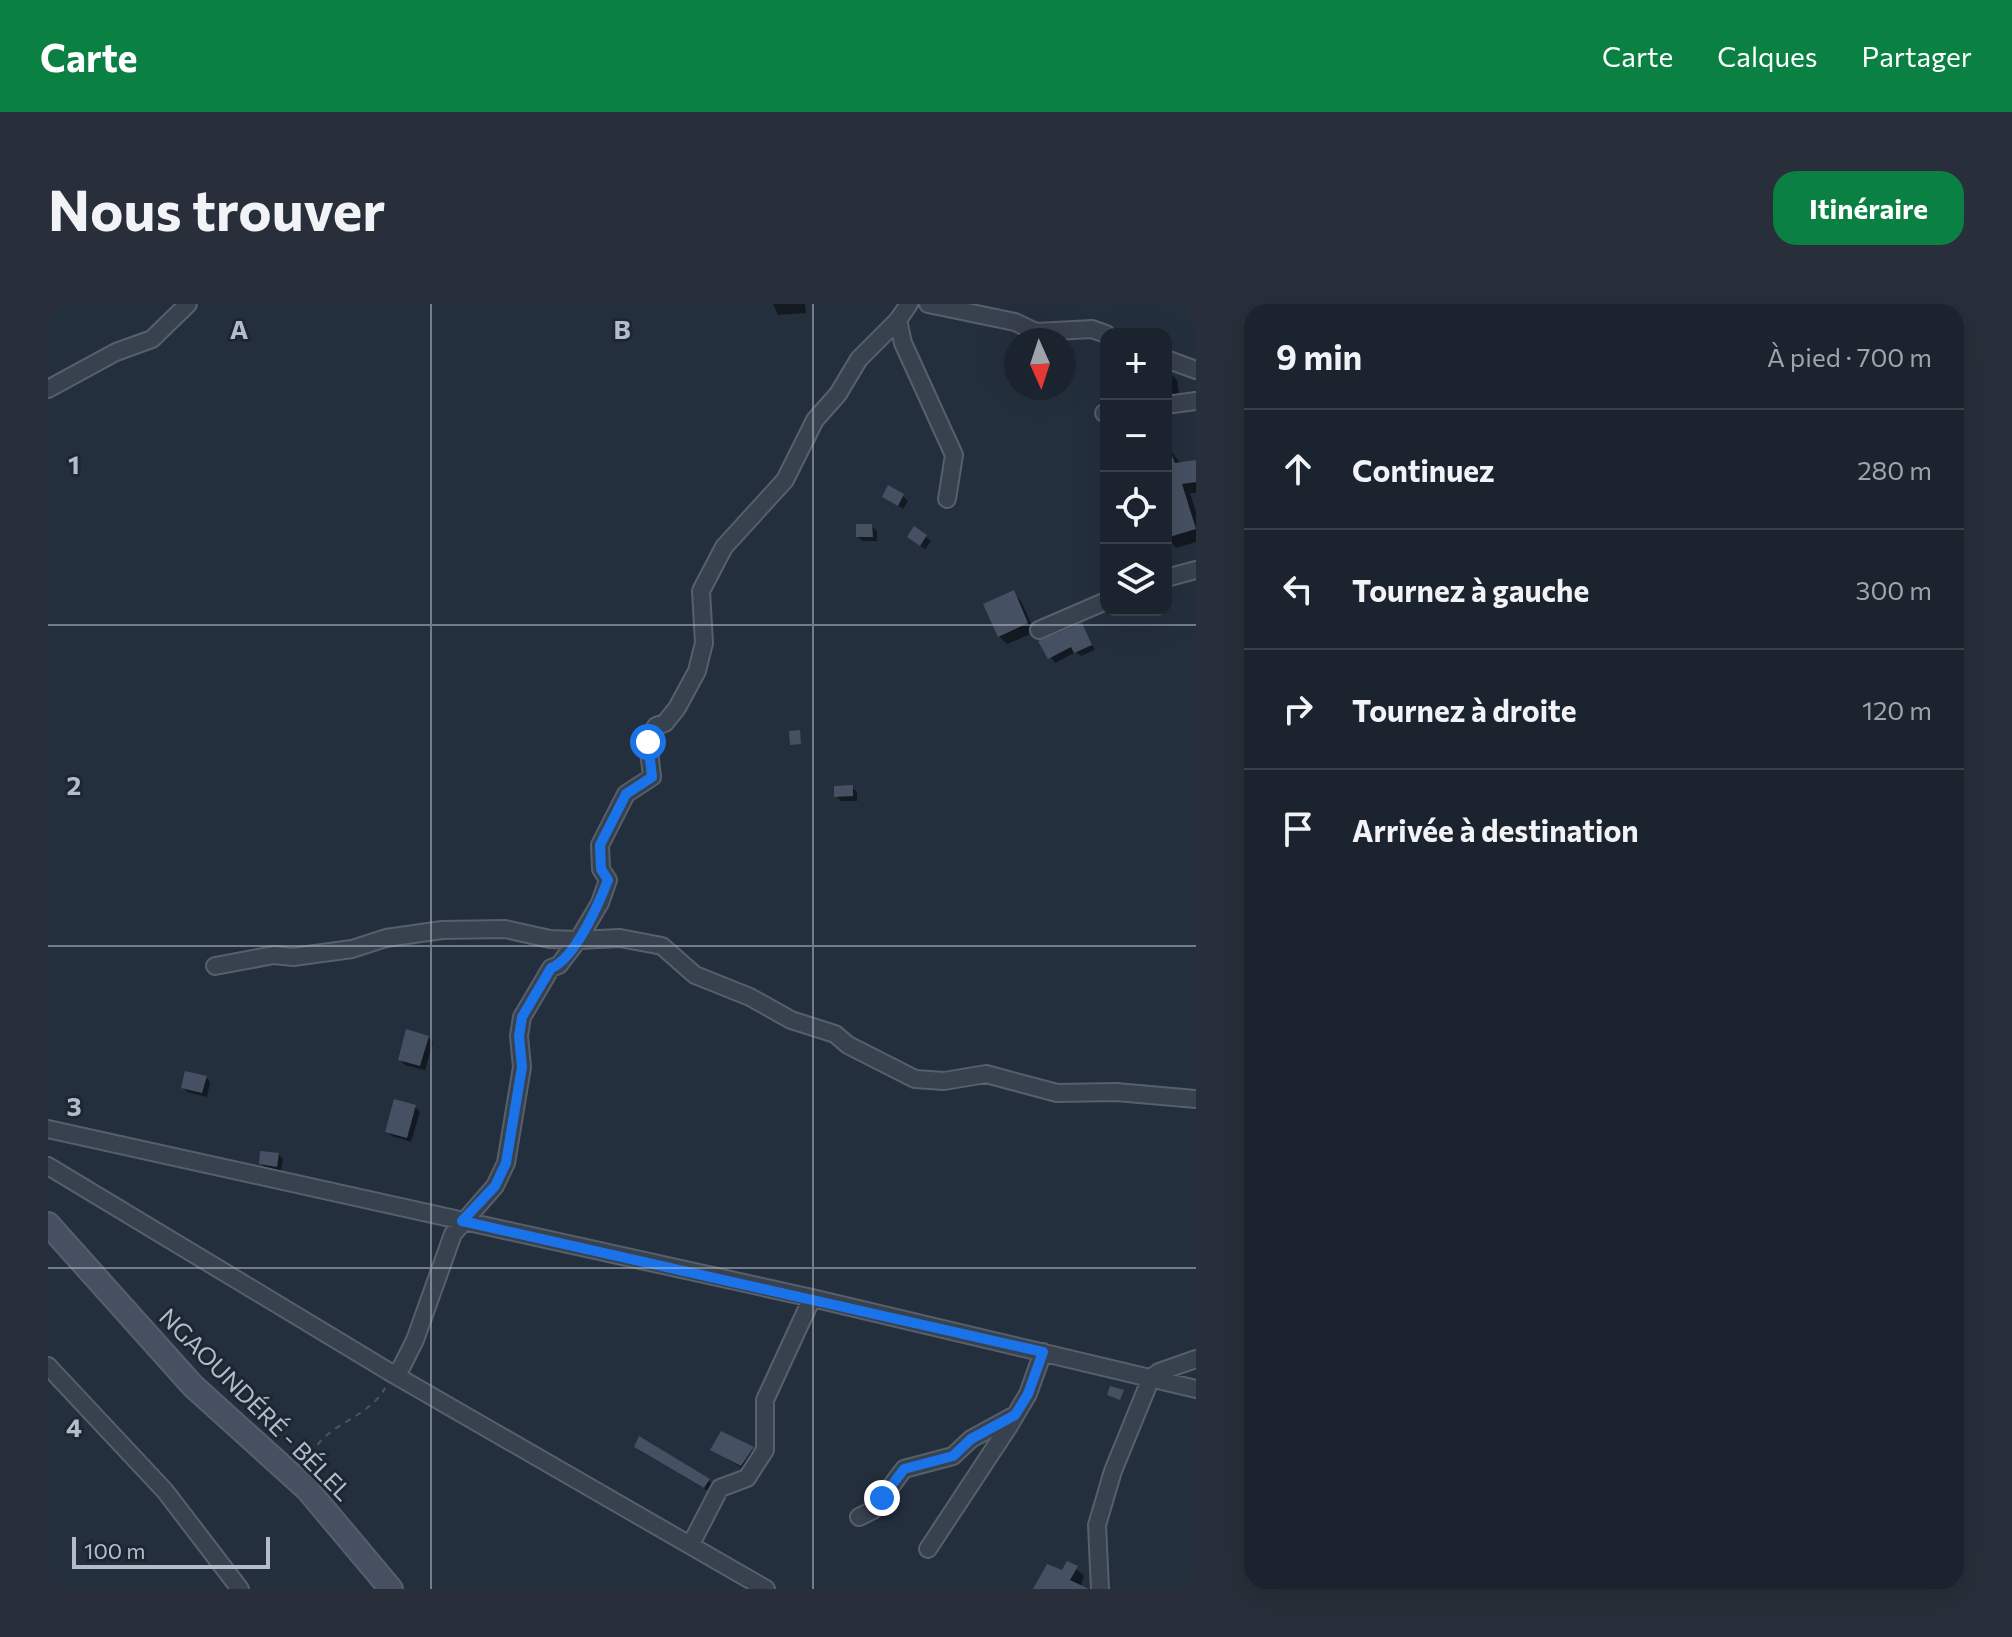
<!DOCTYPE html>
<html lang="fr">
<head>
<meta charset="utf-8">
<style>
  body { margin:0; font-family:Commissioner,sans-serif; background:#282f3a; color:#f1f3f6 }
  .controls { position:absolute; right:24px; top:24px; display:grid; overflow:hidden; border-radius:16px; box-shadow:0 8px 32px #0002 }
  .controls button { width:72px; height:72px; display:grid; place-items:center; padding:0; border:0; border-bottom:2px solid #39404a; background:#1b232e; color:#f1f3f6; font:40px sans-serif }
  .compass { position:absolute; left:956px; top:24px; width:72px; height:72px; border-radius:50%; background:#1b232e; box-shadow:0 8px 32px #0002; rotate:177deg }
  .scale { position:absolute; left:24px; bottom:20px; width:198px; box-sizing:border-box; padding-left:8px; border:4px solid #b4bcc9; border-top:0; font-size:22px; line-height:28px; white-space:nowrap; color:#b4bcc9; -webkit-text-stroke:6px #1d2633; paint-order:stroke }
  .stop { position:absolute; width:24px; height:24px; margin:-18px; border:6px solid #1a73e8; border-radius:50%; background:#fff }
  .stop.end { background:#1a73e8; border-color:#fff; box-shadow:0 2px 8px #0008 }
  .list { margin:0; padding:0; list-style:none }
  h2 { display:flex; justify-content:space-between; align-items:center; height:104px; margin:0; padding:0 32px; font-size:34px }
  h2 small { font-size:26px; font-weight:400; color:#a0a4aa }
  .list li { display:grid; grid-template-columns:52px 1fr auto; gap:24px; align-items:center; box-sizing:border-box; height:120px; padding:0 32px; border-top:2px solid #39404a }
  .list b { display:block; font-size:30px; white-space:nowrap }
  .list em { font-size:26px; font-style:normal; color:#a0a4aa }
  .icon { flex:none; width:44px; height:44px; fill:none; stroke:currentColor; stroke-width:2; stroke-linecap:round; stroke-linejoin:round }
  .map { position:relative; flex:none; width:1148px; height:1285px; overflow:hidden; border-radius:24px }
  header { display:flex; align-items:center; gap:48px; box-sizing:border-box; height:112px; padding:0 40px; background:#0b8043; color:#fff }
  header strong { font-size:38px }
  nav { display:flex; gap:44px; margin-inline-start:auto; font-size:28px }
  .intro { display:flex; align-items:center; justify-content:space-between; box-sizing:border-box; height:192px; padding:0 48px }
  h1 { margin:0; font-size:56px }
  .button { padding:20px 36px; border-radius:24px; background:#0b8043; color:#fff; font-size:28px; font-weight:700 }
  main { display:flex; gap:48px; padding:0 48px }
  aside { flex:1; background:#1b232e; border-radius:24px; box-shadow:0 8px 32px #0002 }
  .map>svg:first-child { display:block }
</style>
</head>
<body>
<header>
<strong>Carte</strong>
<nav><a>Carte</a><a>Calques</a><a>Partager</a></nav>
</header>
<div class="intro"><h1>Nous trouver</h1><a class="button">Itinéraire</a></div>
<main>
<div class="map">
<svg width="1148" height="1285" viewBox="0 0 1148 1285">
  <rect width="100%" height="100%" fill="#242f3e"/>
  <path fill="#0007" d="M725,0H757L758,9L730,11Z
    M1124,71L1129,76L1131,90L1122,91L1118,87V72Z
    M1122,146L1133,160L1148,158V189H1142L1148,208V238L1128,244L1118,233V147Z
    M836,192H855L860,197L855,205Z
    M824,222L829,227V237H815L810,233Z
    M867,225L883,237L877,245L866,238Z
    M965,289L973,297L987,328L959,340L951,332Z
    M1033,322L1047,346L1033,352L1028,348L1007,359L993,338Z
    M804,483L809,488V497H793L788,492Z
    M380,733L385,738L377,766L357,761L352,756Z
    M158,773L162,778L159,793L140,788L135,784Z
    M367,803L372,808L363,838L344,832L339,827Z
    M230,850L235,855L233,867L218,865L213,860Z
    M592,1135L661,1177L665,1181L661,1187L592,1147L588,1143Z
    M704,1145L712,1153L702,1169L665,1146Z
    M1020,1259L1036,1271L1032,1285H987L1015,1269Z"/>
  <path fill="#455162" d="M1118,137L1127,159L1148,156V178L1134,180L1148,225L1118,234Z
    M840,181L856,190L850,202L834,193Z
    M808,220H824L825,233H808Z
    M866,222L879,231L872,242L859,233Z
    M966,286L980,319L950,333L935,300Z
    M1034,319L1044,341L1026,349L1023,343L1000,355L990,337Z
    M752,426L753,440L742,441L741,427Z
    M805,481V492L786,493V482Z
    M358,725L381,732L372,762L350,756Z
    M137,767L159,772L154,789L133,784Z
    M346,795L368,801L359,834L337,828Z
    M212,847L231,849L229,863L211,860Z
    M1062,1082L1076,1086L1072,1096L1059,1091Z
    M673,1127L706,1143L693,1162L662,1146Z
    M591,1132L662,1175L656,1184L586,1143Z
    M1019,1257L1030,1262L1022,1276L1041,1285H985L999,1260L1014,1266Z"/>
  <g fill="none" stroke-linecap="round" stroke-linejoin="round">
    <g stroke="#565f6c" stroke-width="20">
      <path id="minor" d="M880,0L967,18L988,28L1044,25L1058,30
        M850,16L855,39L906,151L899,195
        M1118,55L1148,66
        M0,85L68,48L104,35L140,0
        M1118,101L1148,97
        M1056,109H1058
        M1118,274L1148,266
        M991,326L1058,297
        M167,662L226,651L245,653L304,645L338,634L394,626L457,625L502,635L530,636L552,599L560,576L553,565L552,541L578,490L604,473L600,438L608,422L617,419L629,404L649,367L656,339L653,287L676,243L737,176L767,116L790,90L811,55L850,16L861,0
        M0,825L764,994L1148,1085
        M0,862L345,1070L718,1285
        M0,1062L117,1187L192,1285
        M345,1070L353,1064L367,1036L405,930L447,882L458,859L474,763L471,732L474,713L503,664L511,661L530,636L572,634L614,642L647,671L702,693L743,716L787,730L800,741L867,775L896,777L938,770L1009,789L1068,788L1148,795
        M811,1213L825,1206L856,1165L905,1152L923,1135L967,1111
        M643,1240L672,1184L699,1174L717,1146V1096L764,994
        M880,1245L961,1122L980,1090L995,1048
        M1052,1285L1049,1221L1065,1167L1103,1074L1111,1068L1148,1055"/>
    </g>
    <g stroke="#565f6c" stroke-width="26">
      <path id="secondary" d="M0,920L145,1082L259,1185L343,1285"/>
    </g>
    <path stroke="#44595c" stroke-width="2" stroke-dasharray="6 6" stroke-linecap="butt" d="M261,1163C266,1120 318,1119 337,1084"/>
    <use href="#minor" stroke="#38414e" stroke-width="16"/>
    <use href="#secondary" stroke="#465061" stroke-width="22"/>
  </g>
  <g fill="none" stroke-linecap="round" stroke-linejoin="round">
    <path stroke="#1a73e8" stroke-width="10" d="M600,438L604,473L578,490L552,541L553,565L560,576C551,599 527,655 503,664L474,713L471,732L474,763L458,859L447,882L414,917L995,1048L980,1090L967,1111L923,1135L905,1152L856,1165L834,1194"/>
  </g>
  <path fill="none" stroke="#b4bcc9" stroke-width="2" stroke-opacity="0.55" d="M383,0V1285M765,0V1285M0,321H1148M0,642H1148M0,964H1148"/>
  <g text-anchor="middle" stroke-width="6" stroke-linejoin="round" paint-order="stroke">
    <g font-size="24" fill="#b4bcc9" stroke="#1d2633">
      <text transform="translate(207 1101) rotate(45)" y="8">NGAOUNDÉRÉ - BÉLEL</text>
    </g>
  </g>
  <g font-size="26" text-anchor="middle" font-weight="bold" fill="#b4bcc9" stroke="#1d2633" stroke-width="6" stroke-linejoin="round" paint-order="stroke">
    <text x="191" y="35">A</text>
    <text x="574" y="35">B</text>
    <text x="26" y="170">1</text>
    <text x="26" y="491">2</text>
    <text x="26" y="812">3</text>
    <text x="26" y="1133">4</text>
  </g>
</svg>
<div class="controls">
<button>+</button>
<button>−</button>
<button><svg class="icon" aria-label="locate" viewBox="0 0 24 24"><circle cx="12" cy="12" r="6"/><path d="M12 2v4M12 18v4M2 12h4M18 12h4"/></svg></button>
<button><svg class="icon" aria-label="layers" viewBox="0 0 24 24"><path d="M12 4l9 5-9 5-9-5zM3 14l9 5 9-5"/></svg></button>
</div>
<svg class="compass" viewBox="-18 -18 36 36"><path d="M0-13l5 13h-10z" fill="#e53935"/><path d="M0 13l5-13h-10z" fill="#a0a4aa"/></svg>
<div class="scale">100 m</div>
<div class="stop" style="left:600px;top:438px"></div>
<div class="stop end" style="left:834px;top:1194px"></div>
</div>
<aside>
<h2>9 min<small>À pied · 700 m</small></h2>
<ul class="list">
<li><svg class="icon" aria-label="ahead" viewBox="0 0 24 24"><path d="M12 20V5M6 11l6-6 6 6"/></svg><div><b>Continuez</b></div><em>280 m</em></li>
<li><svg class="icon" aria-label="left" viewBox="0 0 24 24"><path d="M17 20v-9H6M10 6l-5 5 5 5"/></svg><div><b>Tournez à gauche</b></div><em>300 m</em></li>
<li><svg class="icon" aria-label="right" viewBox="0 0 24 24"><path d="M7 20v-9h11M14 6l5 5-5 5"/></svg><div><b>Tournez à droite</b></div><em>120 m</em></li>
<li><svg class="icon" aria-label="arrive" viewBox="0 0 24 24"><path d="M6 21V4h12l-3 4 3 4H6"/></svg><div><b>Arrivée à destination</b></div></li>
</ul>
</aside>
</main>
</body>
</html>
